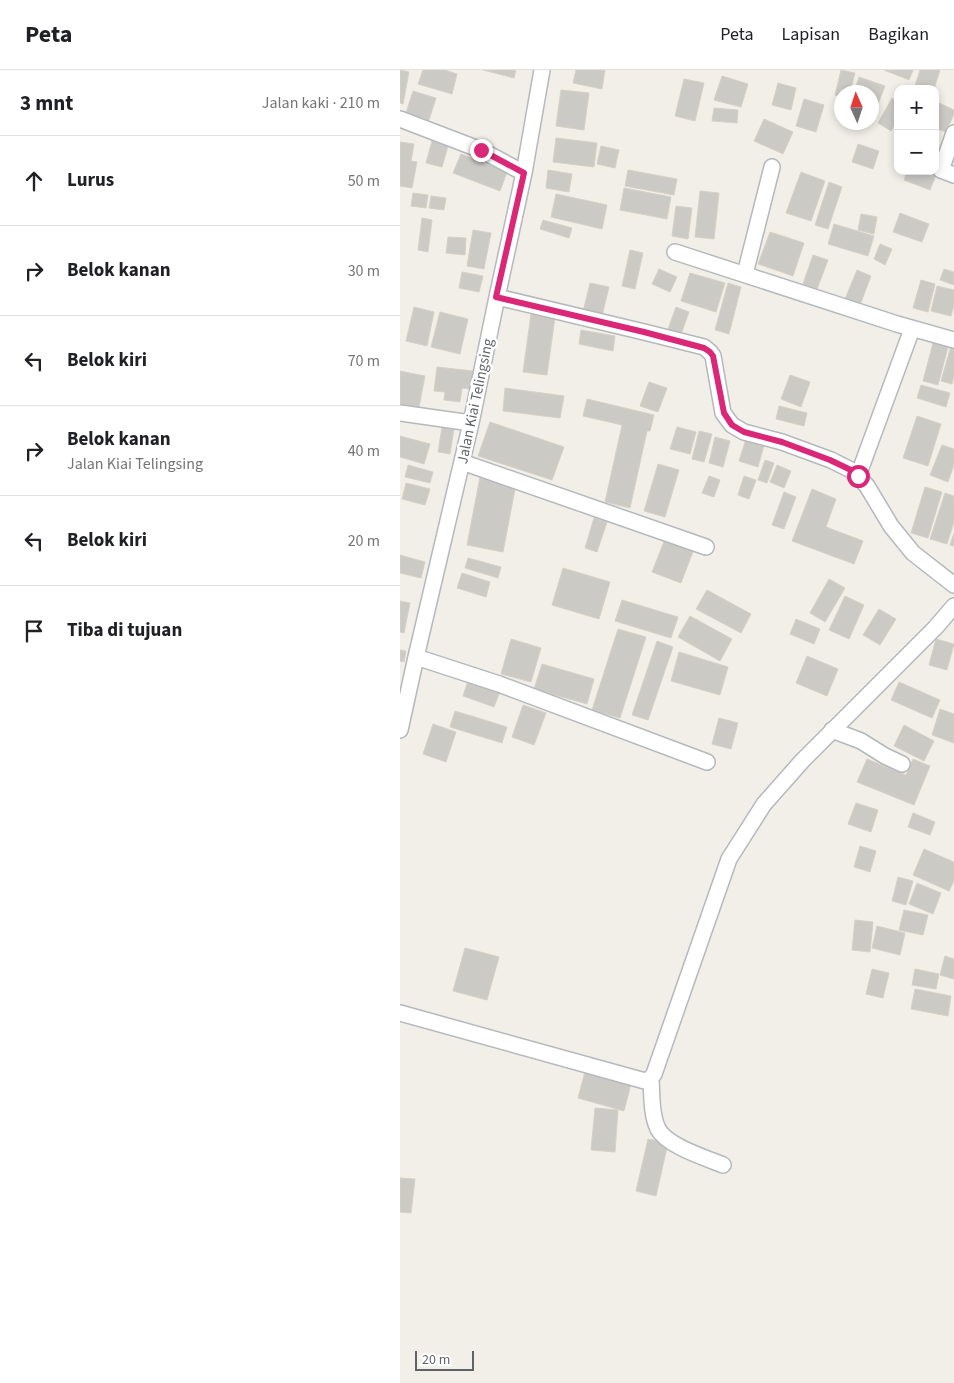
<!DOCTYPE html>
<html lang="id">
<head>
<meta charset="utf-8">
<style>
  body { margin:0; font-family:"Source Sans 3",sans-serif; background:#f6f6f6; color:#202124 }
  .controls { position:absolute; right:15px; top:15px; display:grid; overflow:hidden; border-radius:10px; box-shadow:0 2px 8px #0003 }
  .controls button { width:45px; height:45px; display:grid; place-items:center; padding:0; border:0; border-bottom:1px solid #e0e0e0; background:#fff; color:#202124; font:25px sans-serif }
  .compass { position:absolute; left:434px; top:15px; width:45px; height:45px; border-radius:50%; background:#fff; box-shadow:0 2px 8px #0003; rotate:357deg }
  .scale { position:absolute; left:15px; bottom:12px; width:59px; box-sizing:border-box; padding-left:5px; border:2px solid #5f6368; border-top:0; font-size:14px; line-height:18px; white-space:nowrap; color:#5f6368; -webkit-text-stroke:4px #fff; paint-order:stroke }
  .stop { position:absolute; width:15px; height:15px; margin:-11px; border:4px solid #db2777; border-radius:50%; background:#fff }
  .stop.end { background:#db2777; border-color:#fff; box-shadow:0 1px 5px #0008 }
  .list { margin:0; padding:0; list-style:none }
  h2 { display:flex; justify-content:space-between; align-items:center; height:65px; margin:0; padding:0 20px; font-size:21px }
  h2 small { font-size:16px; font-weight:400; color:#757577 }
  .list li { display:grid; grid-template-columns:32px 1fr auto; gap:15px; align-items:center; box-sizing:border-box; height:90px; padding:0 20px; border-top:1px solid #e0e0e0 }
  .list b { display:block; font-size:19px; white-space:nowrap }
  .list p { margin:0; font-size:16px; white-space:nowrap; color:#757577 }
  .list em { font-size:16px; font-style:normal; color:#757577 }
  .icon { flex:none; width:28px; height:28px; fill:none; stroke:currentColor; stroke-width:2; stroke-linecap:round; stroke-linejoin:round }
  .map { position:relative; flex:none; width:554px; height:1313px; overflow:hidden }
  header { display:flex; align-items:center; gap:30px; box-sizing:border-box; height:70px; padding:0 25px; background:#fff; border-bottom:1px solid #e0e0e0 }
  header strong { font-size:24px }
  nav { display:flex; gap:28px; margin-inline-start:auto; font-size:18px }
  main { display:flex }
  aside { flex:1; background:#fff }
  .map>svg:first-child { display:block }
</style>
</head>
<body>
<header>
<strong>Peta</strong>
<nav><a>Peta</a><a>Lapisan</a><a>Bagikan</a></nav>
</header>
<main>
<aside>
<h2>3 mnt<small>Jalan kaki · 210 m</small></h2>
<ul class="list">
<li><svg class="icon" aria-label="ahead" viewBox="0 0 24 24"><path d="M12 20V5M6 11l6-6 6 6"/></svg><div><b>Lurus</b></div><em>50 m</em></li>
<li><svg class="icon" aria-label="right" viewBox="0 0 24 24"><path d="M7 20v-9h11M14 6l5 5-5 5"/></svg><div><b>Belok kanan</b></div><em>30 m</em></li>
<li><svg class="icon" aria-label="left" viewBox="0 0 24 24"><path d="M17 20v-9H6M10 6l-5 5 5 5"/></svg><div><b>Belok kiri</b></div><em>70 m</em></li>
<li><svg class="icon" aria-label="right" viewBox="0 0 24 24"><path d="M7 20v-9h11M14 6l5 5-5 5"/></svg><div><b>Belok kanan</b><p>Jalan Kiai Telingsing</p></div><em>40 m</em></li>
<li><svg class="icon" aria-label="left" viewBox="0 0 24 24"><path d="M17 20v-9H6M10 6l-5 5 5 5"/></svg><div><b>Belok kiri</b></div><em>20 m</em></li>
<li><svg class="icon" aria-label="arrive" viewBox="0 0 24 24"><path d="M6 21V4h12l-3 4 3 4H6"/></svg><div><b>Tiba di tujuan</b></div></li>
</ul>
</aside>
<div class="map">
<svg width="554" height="1313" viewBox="0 0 554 1313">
  <rect width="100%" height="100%" fill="#f1efe8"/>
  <path fill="#cccac5" stroke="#d6d1c6" d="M0,0L9,2L3,34L0,33Z
    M23,0H45L57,4L52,24L18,14Z
    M83,0H116L114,8Z
    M176,0H205L202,19L173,13Z
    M441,0L455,3L450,22H442V27L435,25Z
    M484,0H513L509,10Z
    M520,0H540L534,19H514Z
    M322,6L348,14L341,37L314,30Z
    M459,7L485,16L478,34L472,31V22H454Z
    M284,9L304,13L295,51L275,46Z
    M378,13L396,18L391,40L372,35Z
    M161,20L189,23L184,60L156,56Z
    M13,21L36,28L29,50L6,43Z
    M492,28L498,32V49L491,61L478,53Z
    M404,29L424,35L416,62L396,56Z
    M535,31L554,40V44L546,62L535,58Z
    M314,38L338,40L337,53L312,51Z
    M364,49L393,62L383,84L354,71Z
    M156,68L197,73L194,97L153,92Z
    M32,71L48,76L42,97L26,93Z
    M0,72L14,74L11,91L17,92L12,118L0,116Z
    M458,74L479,81L473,99L452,92Z
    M201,76L219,80L215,98L197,94Z
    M61,84L107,102L100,121L53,103Z
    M535,90L541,92L530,120L504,110L507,101H535Z
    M148,100L172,104L169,122L146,118Z
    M228,100L277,109L274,125L225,116Z
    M401,102L425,111L411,151L386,143Z
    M429,112L442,117L428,159L415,155Z
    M224,118L271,127L267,149L220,140Z
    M300,121L319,123L314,169L295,167Z
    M13,123L28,125L26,138L11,136Z
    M156,124L207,135L202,159L151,147Z
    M31,126L46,128L44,140L29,138Z
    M276,136L292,138L288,169L272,166Z
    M500,143L529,154L522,172L493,162Z
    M461,144L477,147L474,164L458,160Z
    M22,148L32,150L28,182L18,180Z
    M143,150L172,158L169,168L140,159Z
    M434,154L474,166L468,186L428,174Z
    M73,160L91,163L84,199L67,196Z
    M370,162L404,173L393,206L358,194Z
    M48,167L66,168L65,185L46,183Z
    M480,174L492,179L485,195L474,189Z
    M230,180L243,183L235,219L222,216Z
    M413,185L428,190L417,219L403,214Z
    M259,199L277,207L270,222L252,214Z
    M544,199L554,202V215L540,210Z
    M457,200L471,206L460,235L445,229Z
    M62,202L83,206L79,222L59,218Z
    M290,203L325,213L316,242L281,231Z
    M521,210L535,214L528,242L513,238Z
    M190,213L209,217L202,246L183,242Z
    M328,213L341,217L329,264L315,260Z
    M537,216L554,220V235L551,246L531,241Z
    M14,237L34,242L27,276L6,271Z
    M276,237L289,242L280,267L267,262Z
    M40,242L68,249L60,284L31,277Z
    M131,244L155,247L147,305L123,302Z
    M181,260L215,266L213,281L179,274Z
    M533,273L548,277L538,315L523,311Z
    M551,276L554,277V306L552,314L541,311Z
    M37,297L73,301L70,319L62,318L60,332L44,330L45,322L34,321Z
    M0,301L25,306L19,337L0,334Z
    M390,305L410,312L401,337L381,329Z
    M249,312L267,318L258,342L240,336Z
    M521,315L550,323L546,337L517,328Z
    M105,318L164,326L160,348L103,341Z
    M187,329L254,345L250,361H247L230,438L205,432L222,355L183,346Z
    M379,336L407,343L404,356L376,349Z
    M517,346L541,354L528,396L503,388Z
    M90,352L164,377L152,410L78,386Z
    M42,357L54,359L50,384L38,382Z
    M277,357L296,362L290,384L270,379Z
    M299,361L312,364L304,392L292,389Z
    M0,366L30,374L24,394L0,387Z
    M347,366L365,372L358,397L339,391Z
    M315,367L330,371L323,397L309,393Z
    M542,375L554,379V395L548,412L530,405Z
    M365,390L374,393L367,413L358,410Z
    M258,394L279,400L265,447L244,441Z
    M8,395L33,402L30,413L5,407Z
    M377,395L391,401L384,418L370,412Z
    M309,406L320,410L314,427L302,423Z
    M344,406L356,410L349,429L338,425Z
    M80,407L116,414L103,482L67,475Z
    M6,413L30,419L25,435L2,429Z
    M525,417L542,422L528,468L511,463Z
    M412,419L436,429L426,457L463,471L454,494L392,471Z
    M384,422L396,427L384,459L372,455Z
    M545,423L554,426V452L547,474L530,469Z
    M194,448L207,452L197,482L185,478Z
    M554,463V476L550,475Z
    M265,469L294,479L281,513L252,502Z
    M0,485L25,492L21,508L0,503Z
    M68,488L101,497L98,508L65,498Z
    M163,498L210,512L199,549L152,535Z
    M62,503L90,512L86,527L57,518Z
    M429,509L445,518L425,552L410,543Z
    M307,520L351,544L341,563L296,539Z
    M445,526L464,535L449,569L429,560Z
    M222,530L278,547L271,568L215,551Z
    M0,531L10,533L4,563L0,562Z
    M479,539L496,549L480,575L463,565Z
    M290,546L332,569L320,591L278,567Z
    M396,549L420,559L414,574L390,564Z
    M218,559L246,567L220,648L192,640Z
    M111,569L141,578L131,612L101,604Z
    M536,569L554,574L547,600L529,595Z
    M257,571L273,577L248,650L232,645Z
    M0,580L6,581L4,592L0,591Z
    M279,582L328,597L320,625L271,611Z
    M407,586L438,599L427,626L396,613Z
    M142,594L194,609L187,634L134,619Z
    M69,608L101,619L94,637L63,626Z
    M499,612L540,630L532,648L491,630Z
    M123,635L146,643L134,675L112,667Z
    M540,639L554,644V673L532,665Z
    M55,641L107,657L102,673L50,657Z
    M319,648L338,653L331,679L312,674Z
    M33,654L56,662L46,692L23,684Z
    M504,655L534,671L524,691L494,676Z
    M467,689L506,705L513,689L530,696L514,735L457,712Z
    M456,733L478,740L471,762L448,754Z
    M513,743L535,752L530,765L508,757Z
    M460,776L476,781L470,802L454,797Z
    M524,779L554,792V811L549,821L513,805Z
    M498,807L513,811L506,835L492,831Z
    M517,813L541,823L533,844L509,834Z
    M504,840L528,845L523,865L499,860Z
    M455,850L473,852L470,882L452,880Z
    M477,856L505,863L500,885L472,878Z
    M65,878L99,887L87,930L53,921Z
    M545,886L554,889V909L540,905Z
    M472,899L489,903L483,928L466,924Z
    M515,899L539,904L536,919L512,915Z
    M515,919L551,926L548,946L511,939Z
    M186,998L232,1010L224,1041L178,1028Z
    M195,1038L218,1040L215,1082L191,1080Z
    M248,1069L268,1073L256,1126L236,1121Z
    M0,1108L15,1109L11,1143L0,1142Z"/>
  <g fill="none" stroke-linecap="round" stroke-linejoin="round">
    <g stroke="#b5b8bc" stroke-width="18">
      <path id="minor" d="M0,49L81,80L124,103
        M554,63L541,100L554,105
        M275,182L497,254L554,270
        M345,204L372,97
        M97,227L244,262L304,277L310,282L313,286L323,343L332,355L344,362L382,372L431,390L453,401L467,416L491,456L513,483L554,515
        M0,343L71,353
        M62,392L306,477
        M458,406L512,259
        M16,587L99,614L307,692
        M0,660L16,587L71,353L97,227L124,103L142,0
        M432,660L461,671L485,686L502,694
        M0,943L245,1011L251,1008L254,1004L329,789L364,734L403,690L536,557L554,536
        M251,1008C252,1025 251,1044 258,1059C267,1076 306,1088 323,1095"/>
    </g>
    <use href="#minor" stroke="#fff" stroke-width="15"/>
  </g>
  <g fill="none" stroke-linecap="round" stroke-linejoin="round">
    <path stroke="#db2777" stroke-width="6" d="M81,80L124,103L96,227L244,262L304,278L310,282L313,286L324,343L332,355L344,362L382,372L430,390L453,401L458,406"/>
  </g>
  <g text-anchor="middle" stroke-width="5" stroke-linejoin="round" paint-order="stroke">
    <g font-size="15" fill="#5f6368" stroke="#fff">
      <text transform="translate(75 331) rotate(-78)" y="5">Jalan Kiai Telingsing</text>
    </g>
  </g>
</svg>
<div class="controls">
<button>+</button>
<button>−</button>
</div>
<svg class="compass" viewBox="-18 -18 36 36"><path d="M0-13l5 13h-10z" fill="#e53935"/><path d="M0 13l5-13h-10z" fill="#757577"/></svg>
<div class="scale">20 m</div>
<div class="stop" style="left:458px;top:406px"></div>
<div class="stop end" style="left:81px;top:80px"></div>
</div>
</main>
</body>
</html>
